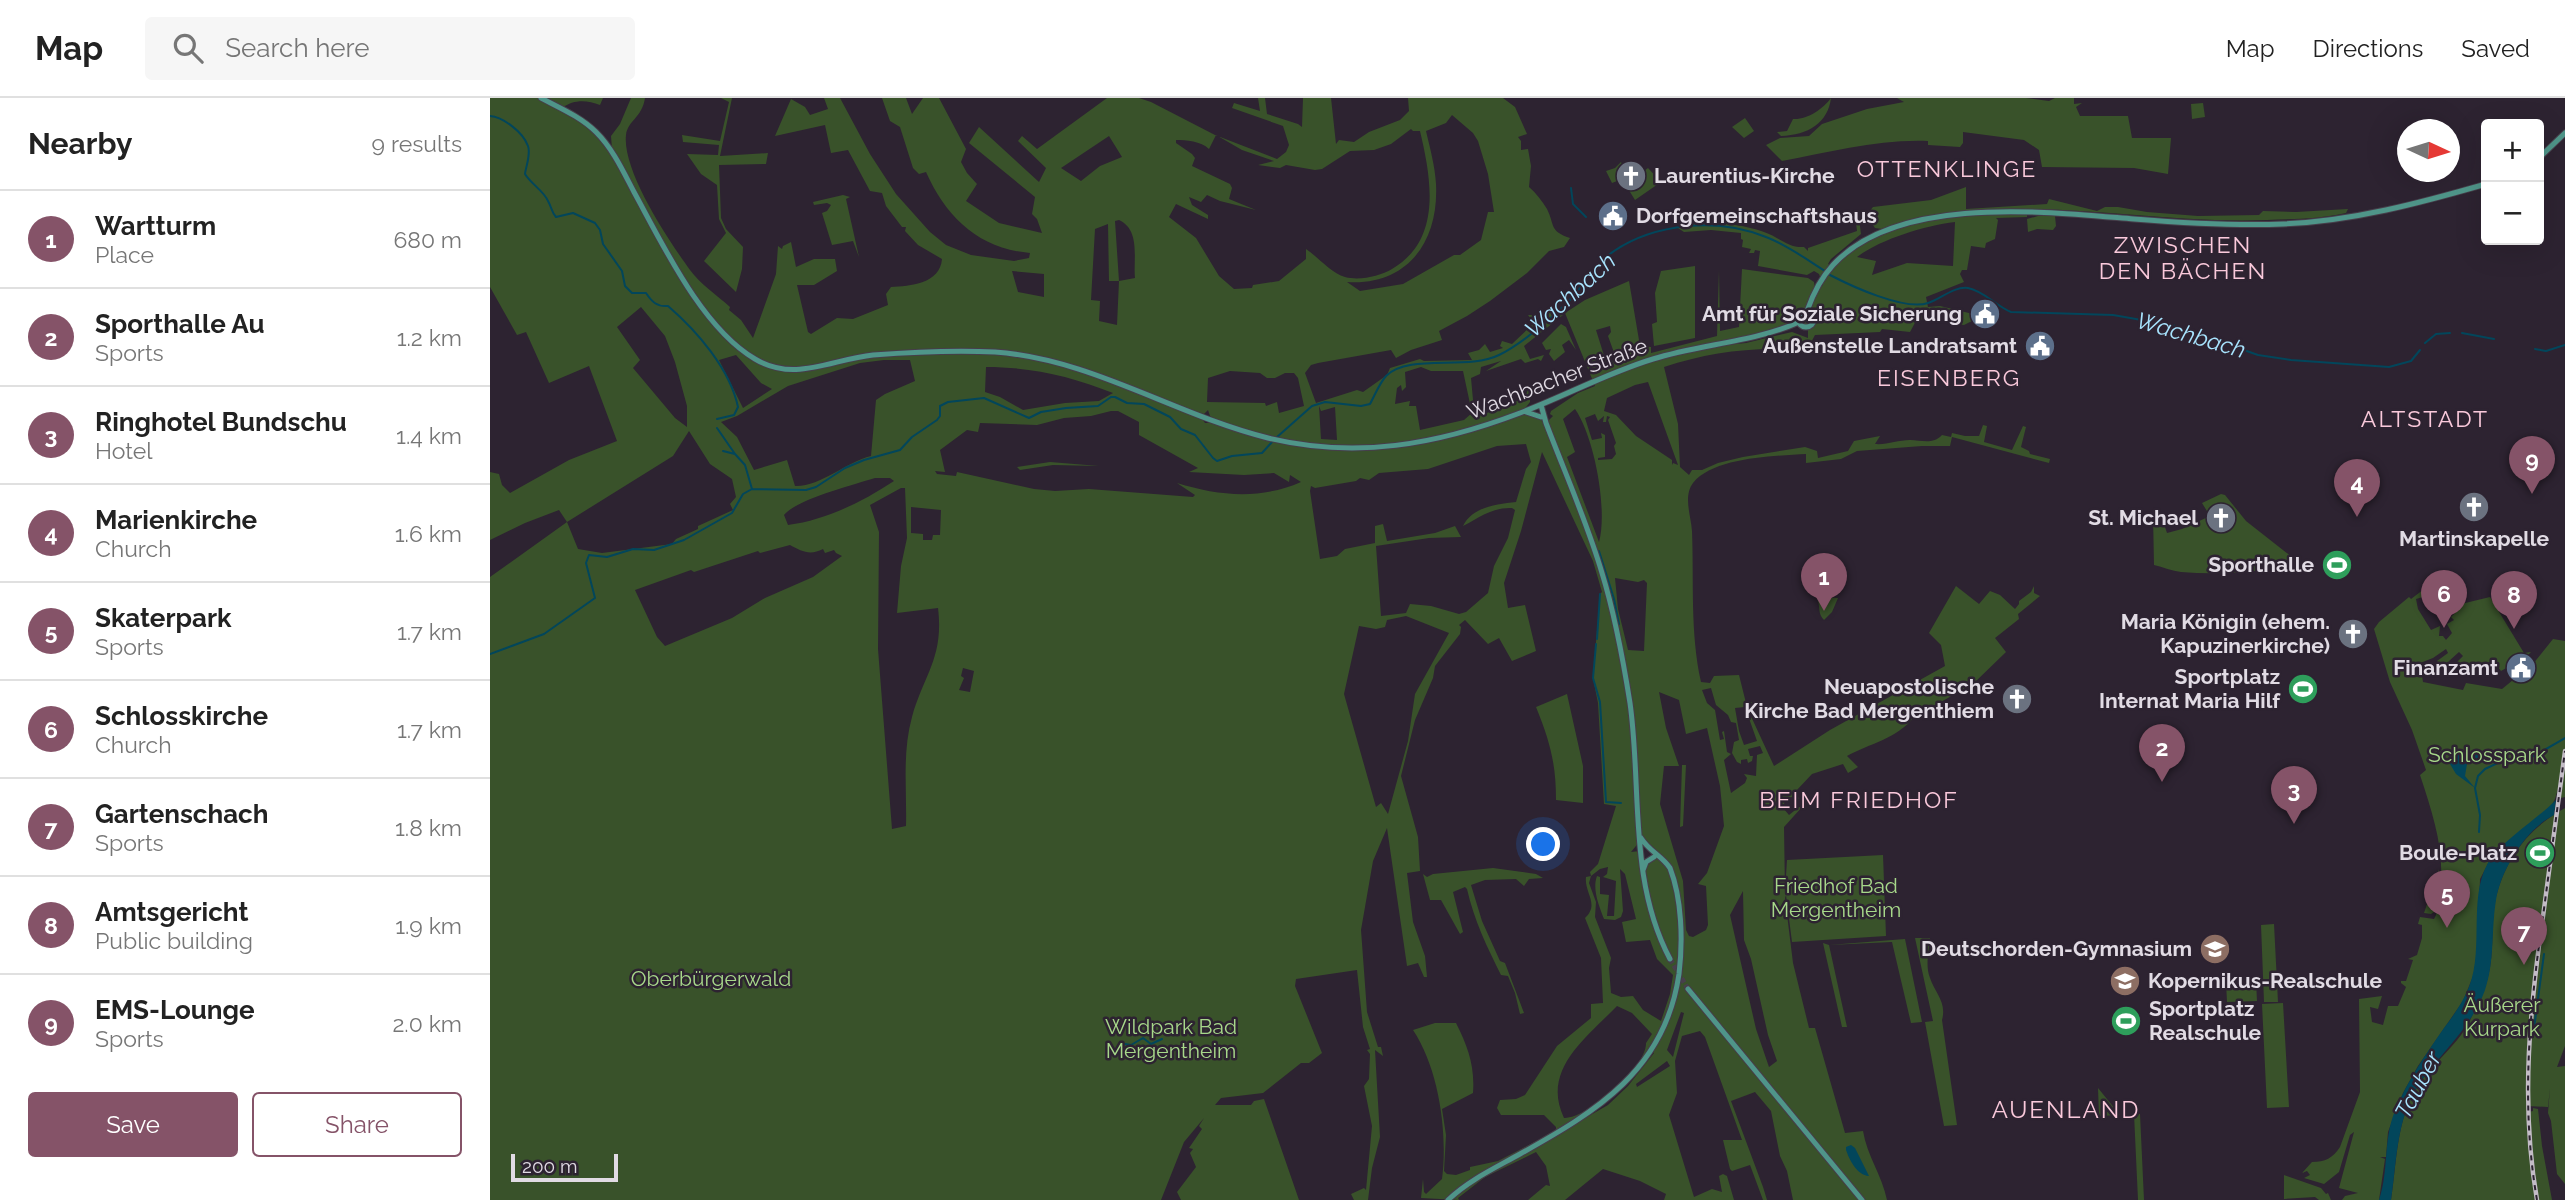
<!DOCTYPE html>
<html lang="en">
<head>
<meta charset="utf-8">
<style>
  body { margin:0; font-family:Raleway,sans-serif; background:#f6f6f6; color:#222 }
  .controls { position:absolute; right:21px; top:21px; display:grid; overflow:hidden; border-radius:7px; box-shadow:0 7px 28px #0002 }
  .controls button { width:63px; height:63px; display:grid; place-items:center; padding:0; border:0; border-bottom:2px solid #e0e0e0; background:#fff; color:#222; font:35px sans-serif }
  .compass { position:absolute; left:1907px; top:21px; width:63px; height:63px; border-radius:50%; background:#fff; box-shadow:0 7px 28px #0002; rotate:94deg }
  .scale { position:absolute; left:21px; bottom:18px; width:107px; box-sizing:border-box; padding-left:7px; border:4px solid #e1dbe4; border-top:0; font-size:19px; line-height:24px; white-space:nowrap; color:#e1dbe4; -webkit-text-stroke:5px #2d2331; paint-order:stroke }
  .you { position:absolute; left:1054px; top:747px; width:24px; height:24px; margin:-18px; border:5px solid #fff; border-radius:50%; background:#1a73e8; box-shadow:0 0 0 10px #1a73e833 }
  .badge { display:grid; place-items:center; width:46px; height:46px; border-radius:50%; background:#855368; color:#fff; font-size:23px; font-weight:700 }
  .pin { position:absolute; translate:-50% -58px; filter:drop-shadow(0 2px 4px #0008) }
  .pin::after { content:''; position:absolute; top:37px; width:24px; height:21px; background:inherit; clip-path:polygon(0 0,100% 0,50% 100%) }
  .list { margin:0; padding:0; list-style:none }
  h2 { display:flex; justify-content:space-between; align-items:center; height:91px; margin:0; padding:0 28px; font-size:30px }
  h2 small { font-size:23px; font-weight:400; color:#767676 }
  .list li { display:grid; grid-template-columns:46px 1fr auto; gap:21px; align-items:center; box-sizing:border-box; height:98px; padding:0 28px; border-top:2px solid #e0e0e0 }
  .list b { display:block; font-size:26px; white-space:nowrap }
  .list p { margin:0; font-size:23px; white-space:nowrap; color:#767676 }
  .list em { font-size:23px; font-style:normal; color:#767676 }
  .actions { display:flex; gap:14px; padding:21px 28px }
  .actions a { flex:1; padding:16px 0; border:2px solid #855368; border-radius:7px; text-align:center; font-size:24px; color:#855368 }
  .actions .main { background:#855368; color:#fff }
  .icon { flex:none; width:38px; height:38px; fill:none; stroke:currentColor; stroke-width:2; stroke-linecap:round; stroke-linejoin:round }
  .map { position:relative; flex:none; width:2075px; height:1102px; overflow:hidden }
  header { display:flex; align-items:center; gap:42px; box-sizing:border-box; height:98px; padding:0 35px; background:#fff; border-bottom:2px solid #e0e0e0 }
  header strong { font-size:33px }
  nav { display:flex; gap:38px; margin-inline-start:auto; font-size:24px }
  .search { width:490px; height:63px; background:#f6f6f6; display:flex; align-items:center; gap:18px; box-sizing:border-box; padding:0 24px; border-radius:7px; color:#767676; font-size:26px }
  main { display:flex }
  aside { flex:1; background:#fff }
  .map>svg:first-child { display:block }
</style>
</head>
<body>
<header>
<strong>Map</strong>
<div class="search"><svg class="icon" aria-label="search" viewBox="0 0 24 24"><circle cx="10" cy="10" r="6"/><path d="M15 15l6 6"/></svg>Search here</div>
<nav><a>Map</a><a>Directions</a><a>Saved</a></nav>
</header>
<main>
<aside>
<h2>Nearby<small>9 results</small></h2>
<ul class="list">
<li><span class="badge">1</span><div><b>Wartturm</b><p>Place</p></div><em>680 m</em></li>
<li><span class="badge">2</span><div><b>Sporthalle Au</b><p>Sports</p></div><em>1.2 km</em></li>
<li><span class="badge">3</span><div><b>Ringhotel Bundschu</b><p>Hotel</p></div><em>1.4 km</em></li>
<li><span class="badge">4</span><div><b>Marienkirche</b><p>Church</p></div><em>1.6 km</em></li>
<li><span class="badge">5</span><div><b>Skaterpark</b><p>Sports</p></div><em>1.7 km</em></li>
<li><span class="badge">6</span><div><b>Schlosskirche</b><p>Church</p></div><em>1.7 km</em></li>
<li><span class="badge">7</span><div><b>Gartenschach</b><p>Sports</p></div><em>1.8 km</em></li>
<li><span class="badge">8</span><div><b>Amtsgericht</b><p>Public building</p></div><em>1.9 km</em></li>
<li><span class="badge">9</span><div><b>EMS-Lounge</b><p>Sports</p></div><em>2.0 km</em></li>
</ul>
<div class="actions"><a class="main">Save</a><a>Share</a></div>
</aside>
<div class="map">
<svg width="2075" height="1102" viewBox="0 0 2075 1102">
  <rect width="100%" height="100%" fill="#2d2331"/>
  <path fill="#39522a" fill-rule="evenodd" d="M0,0H113L110,7C97,2 84,1 72,10L84,17L122,51L121,38L130,26L141,0H155C152,20 138,22 136,37C132,73 179,143 200,172C210,186 227,197 240,209L239,212L251,222L263,240L286,176L288,148L292,151L293,148L301,144L306,169L324,161H345L347,173L324,187H307L318,234L321,236L347,220L363,221L398,207L396,196L401,189C420,188 450,186 452,161L428,147L415,133L416,129H412L396,108L392,95L380,93L358,52L341,55L335,27L285,38L301,1L315,9L320,17L338,11L334,0H350L380,56L406,96L440,134L456,147L481,157L524,163L539,160L540,155C489,151 456,119 436,74L429,76L423,70L410,29L400,23L392,0H416L422,16L433,0H449L476,51L471,64L477,75L487,86L476,103L509,125L552,135L547,121L542,116L545,99L479,45L489,29L549,84L556,70L528,43L532,38L547,51L617,0H649L661,4L725,37L787,61L796,54L799,47L793,28L742,10L744,5L770,13L768,0H775L777,16L808,26L812,29L813,0H841L846,46L849,42L864,44L879,34L910,22L919,13L918,0H1013L1025,9L1037,36L1028,39L1031,43V52L1038,51L1041,68L1039,89C1046,95 1052,103 1057,111C1065,127 1059,133 1080,140L1074,149L1059,153L1037,175L1000,203L977,218L949,233L952,242L921,252L906,260L901,252L828,265L821,267L815,275L826,305L867,292L873,294L897,277L900,270L930,261L934,263L982,262L978,255L989,252L995,246L1000,254L1013,250L1010,248L1012,243L1022,246L1044,225L1038,217H1055L1061,211L1068,208L1073,217L1034,248L1040,261L1054,257L1051,263L1048,261L1035,265L1031,261L996,273L1011,263L991,269L990,276L981,280L983,302L989,318L1035,300L1038,291L1044,285L1047,289L1040,297V304L1033,313L1051,319L1056,325L1063,318L1060,316L1061,313L1088,295L1105,288L1075,215L1095,202L1139,183L1150,248L1161,249V255L1227,238L1229,172L1230,233L1249,229L1252,171L1318,180L1324,184L1325,191L1333,187L1329,176L1324,173L1317,177L1268,168L1270,153L1265,152L1264,155H1259L1261,151L1252,149L1253,142L1251,141V135L1221,132L1194,134L1188,130L1196,115V122L1199,124L1208,122L1210,115L1214,114L1215,125C1236,125 1254,127 1274,134C1289,139 1298,150 1314,149L1318,153V150L1367,133L1365,117L1369,121L1371,136L1341,161L1338,166L1344,170C1351,162 1359,153 1368,148C1419,119 1479,114 1537,113V119L1506,120L1508,122L1505,141L1496,145L1495,150L1481,148L1477,172H1472L1470,176L1474,184L1436,199L1438,209L1450,208L1483,216L1484,222L1474,227L1427,221L1420,234L1392,231L1390,234L1325,237L1318,250L1298,256L1292,251C1251,250 1213,256 1174,269L1188,326L1190,369L1199,377L1202,372H1212L1228,365L1253,359L1315,349L1327,353L1328,360L1358,353L1364,343L1390,338L1385,346C1397,347 1408,342 1420,342C1431,342 1443,347 1452,337L1461,339L1462,335L1475,338H1489L1493,327L1497,328L1494,344L1522,352L1533,328L1536,329L1531,349L1539,353L1540,356L1560,361L1559,365L1462,339L1460,348H1432L1367,353L1351,361L1316,365V356C1285,358 1224,359 1203,385C1193,398 1201,418 1202,433C1204,483 1200,534 1211,584L1220,585L1224,578L1249,577L1256,605L1263,604L1258,608L1259,614L1284,668L1340,632L1455,568L1451,547L1439,535L1466,488L1489,506L1500,493L1510,497L1525,511L1529,506V503L1541,494L1544,488V495L1550,498L1528,516L1529,521L1505,540L1516,554L1483,586L1424,619C1408,640 1379,646 1357,658L1368,669L1358,675L1353,666L1322,676L1306,693L1305,696L1310,701L1301,699L1295,702L1293,710L1299,717L1309,709H1312L1294,729L1295,794L1297,762L1393,757L1396,838L1302,844L1296,797L1295,800L1303,865L1319,930H1325L1355,1035L1373,1033C1377,1058 1392,1077 1397,1102H1303L1297,1073L1290,1058L1281,1013L1265,994L1241,1003L1273,1089L1277,1102H1273L1260,1067L1242,1073L1240,1071L1233,1042H1252L1215,939L1210,933L1192,938L1185,963L1187,995L1179,1017L1204,1099L1222,1091L1232,1094L1229,1078L1233,1076L1237,1078L1244,1102H1174L1176,1096L1150,1083L1113,1071L1075,1102H1038L1056,1087L1060,1088L1056,1068L1046,1054L995,1079L968,1100L969,1102L931,1100L933,1081L934,1094L936,1096L952,1081C958,1035 949,971 923,932L945,925H966C978,949 985,968 983,995L952,1011L956,1037L954,1073L957,1076L966,1077L980,1072V1069L1008,1063L1066,1033V1029L1054,1017H1011L1007,1010L1010,1002L1026,1001L1035,997L1067,948L1101,920V906L1113,905L1111,860L1095,820C1110,806 1094,795 1096,779L1101,778L1100,774L1108,766L1126,708L1114,706L1108,605L1103,580L1110,496L1112,494L1103,463L1052,354L1031,433L1014,485L1018,510L1035,507L1046,553L1022,563L1009,540L998,546L975,522L969,527L971,529L970,536L945,568L943,580L925,622L911,678L928,739L930,773L917,775L923,824L935,858L937,879H934L928,865L917,868L897,730L883,763L871,832L877,914L888,949H891L893,958L885,952L890,1039L882,1070L878,1102H864L861,1096L874,1090L876,1092L882,1028L874,988L879,981L880,956L877,952L880,951L873,929L867,872L806,881L805,888L832,955L819,965H811L773,995L731,1000L725,1007H761L764,1003L774,1001L809,1102H691L687,1094L706,1069L700,1055L703,1051L699,1050L712,1031L709,1028L714,1020L694,1044L671,1102H0V479L77,424L69,412L35,425L0,442V374L9,376L12,387L20,395L79,362L127,343L99,268L59,285L36,234L27,237L0,189ZM962,17L983,35L988,43L998,76L1004,114H998L991,142L970,157H964L913,186L870,193L857,184C917,188 949,144 946,86C945,68 940,50 936,33L956,25ZM921,31L923,33H930C941,80 953,141 902,171C890,178 870,183 855,179C841,175 828,159 816,151V161L789,183L763,187L762,190L744,191L729,178L706,140L679,119L686,106L718,121V117L702,107L699,99L711,104L717,97L730,103L766,112L739,101L742,90L740,86L702,68L705,60L702,56L686,45V42C696,42 711,43 719,51L726,37L752,52L784,63L768,67L790,70L796,67L825,72L832,71L860,53L884,52L901,46ZM619,38L632,59L610,68L591,83L571,70ZM629,122C651,132 643,162 645,180L629,183L625,123ZM1465,124L1463,168L1417,165L1382,177L1386,163L1367,159C1391,141 1434,128 1465,124ZM618,126L619,183H629L627,227L609,223L610,203L601,202L605,131ZM522,173L554,176V199L528,194ZM151,209L175,238L185,264L197,308V329L185,320L143,270L150,262L127,229ZM1308,223L1312,227L1318,229V240L1302,234L1256,245L1226,248ZM1120,228L1121,234L1118,238L1126,260L1117,267L1106,232ZM246,257L271,285L282,291L253,310L229,262ZM394,262H420L425,283L395,296L386,302L381,358C356,364 330,389 305,388L297,362L264,372L247,339L231,324L247,318L298,288L370,265ZM496,269C541,269 581,278 623,295L609,303L575,305L533,312L510,299L495,294ZM931,269L941,273H973L982,315L974,322L930,332L926,308H919L920,303L905,306L907,290L911,287L912,293L916,289L915,274ZM740,273L770,275L777,280H785L795,275H804L808,280L814,308L789,315L787,304L776,308L775,305L717,304L718,280ZM1158,284L1188,367L1183,365L1182,367V362L1146,338L1126,317L1114,313L1117,300L1145,287ZM676,304L714,316L718,312L720,318L731,325H715L713,322ZM829,308L831,313L845,309L847,342L831,341ZM1085,311C1104,338 1118,411 1109,444L1077,359L1085,354L1073,321ZM621,313H628L649,324V337L708,370L699,374L754,377L784,375L799,384L800,377L811,384C770,402 729,398 687,385L705,397L703,399L599,391L565,393L544,391L467,374L466,378L447,376L445,373L455,374L450,352L477,332L488,334L490,325L547,327L574,320L601,318ZM1105,316L1108,323L1114,318L1113,324H1116L1117,318L1120,319L1118,322L1126,345L1124,348L1126,356L1122,361L1108,362V360L1115,359V337L1111,335L1112,340L1102,342L1095,320ZM199,333L220,366L242,381L246,399L240,406L243,412L208,428V431L186,441L182,446L112,455L88,451L77,424L183,358ZM1036,346L1041,364L1036,371L1026,404C1007,406 982,409 973,428C989,420 1002,409 1022,410L1025,412L1018,440L1004,468L998,495L976,514L969,516L941,508L920,506L916,515L891,518L886,448L939,440L971,439L965,428L945,435L897,443L893,426L885,428V445L855,451L847,458L830,461L820,393L821,388L825,390L866,383L870,380L879,382L889,375L938,371L1007,348ZM385,380H400L404,383C372,404 336,422 298,427L294,417C307,401 363,387 385,380ZM411,390H415L417,440L411,468L407,515L448,510C454,560 434,576 422,619C412,655 417,692 416,728L402,731L388,551L389,434L380,407ZM421,409L451,412L450,437H443L442,442H433V436L421,435ZM300,447C311,453 320,458 333,451L335,455L344,452L346,455L352,458L323,479L275,500L242,520L175,548L167,539L145,492L201,472L204,474L268,453L270,455ZM1125,480L1148,484L1154,482L1157,485L1154,553L1138,552L1128,511ZM916,518L959,535L925,596L918,643L898,716L891,705L886,709L854,596L869,528L886,531L895,529L897,522ZM473,570L484,573L480,594L469,592L474,580L471,578ZM1221,590L1226,607L1238,617L1241,624L1246,625L1249,642L1244,644L1242,655L1247,664L1251,666V662L1257,661L1258,665L1262,663L1263,658H1260L1258,651L1270,648L1273,655L1267,657L1266,678L1254,676L1257,680L1255,685L1241,695L1234,662L1241,656L1237,654L1234,633L1232,634L1234,641L1230,642L1225,612L1217,605L1212,592ZM1169,594L1189,602L1196,636L1217,630L1230,688L1234,728L1217,775L1208,786L1216,788L1218,827L1216,832L1203,839L1199,838L1196,832L1193,783L1170,706L1174,668H1189L1176,630ZM1255,609L1267,643L1254,647L1249,633L1245,610ZM1150,743L1171,761L1164,759L1154,769L1150,753L1141,754ZM1118,769L1117,776L1113,779L1126,783L1124,818H1117L1119,797L1110,796V779L1107,778C1102,791 1109,808 1114,821L1125,822L1131,819L1133,813L1130,771L1135,776L1146,821L1132,824L1136,844L1160,842L1167,861L1183,877L1180,896L1171,923L1153,912L1143,898L1131,899L1121,895L1119,870L1121,860L1105,819L1106,804L1099,785L1101,778L1110,771ZM1253,793L1254,842L1261,861L1278,937L1287,963L1279,969L1266,931L1240,817ZM1127,908L1142,915L1162,936L1156,945C1157,969 1098,1021 1074,1020C1051,972 1096,940 1127,908ZM1191,914L1194,915L1183,959L1177,952ZM1162,953L1164,955L1138,988L1118,1007L1071,1034L1139,981ZM1177,963L1180,968L1147,989L1146,986Z
    M231,0H242L230,58L278,55L276,66L229,67L231,120L236,131L253,149L252,171L246,194L214,163L236,135L229,121L227,87L211,76L197,56L228,57L229,47L193,44L192,37L230,43L239,4Z
    M1341,0C1338,25 1318,37 1291,38L1287,34L1297,33L1303,21C1317,22 1333,11 1341,0Z
    M1407,0H1536L1559,3L1565,0H1584V6L1592,5L1586,9L1590,18H1638L1642,40H1681L1678,76L1644,70L1552,69L1549,52L1534,42L1473,34V45L1470,49L1438,47V43C1389,41 1340,54 1292,63L1276,47L1290,40L1319,38L1332,26L1377,11L1414,4Z
    M1713,5L1715,19L1702,21L1701,6Z
    M1255,20L1264,33L1254,40L1242,29Z
    M1131,64L1142,88L1156,77L1154,73L1158,70L1171,84L1145,102L1132,81L1122,85L1116,73L1125,70Z
    M1476,89V111L1557,106L1559,101L1607,113L1615,109H1628L1657,114L1708,118L1769,117L1773,113L1806,114L1858,111L1856,115C1830,121 1804,121 1777,122C1644,127 1524,89 1392,131L1385,130L1380,123L1379,114L1383,109L1441,102Z
    M353,97L360,99L356,101L369,159L363,143L342,147L332,115L337,113L341,107L337,105L324,107L323,104Z
    M1548,118H1565L1566,128L1563,132L1547,131L1538,134L1537,121Z
    M1205,168V240L1164,248L1162,226L1167,224L1165,195L1171,173Z
    M1071,226L1076,229L1086,252L1079,242L1072,247L1075,254L1064,263L1059,256L1061,251L1056,252L1052,245Z
    M560,364L609,368L563,367L530,372L527,369Z
    M1731,396L1735,397L1756,423L1807,463L1802,469C1765,474 1729,477 1691,474C1682,473 1673,469 1664,467L1663,417H1671L1677,435L1692,431L1720,418L1712,405Z
    M1946,482C1956,483 1966,482 1971,492L1970,494L1961,496L1962,493L1960,491L1926,501L1928,511L1941,532L1950,528L1949,538H1953L1956,542L1962,535L1957,526L1964,522L1961,519L1967,513V507L2000,499L2034,555L2041,554L2022,573L2018,569L2011,573L2008,569L1995,571L1966,565L1973,558L1969,554L1959,563L1963,568L1959,571L1953,570L1947,563L1958,555L1956,551L1943,560L1930,565L1933,584L1973,592L1976,585L2012,591L2023,582L2025,584L2030,582L2063,541L2075,543V699L2071,700V687C2064,695 2069,700 2058,711L2003,758L2000,757L1994,761V764L2000,762L1990,781L1987,862L1984,876L1973,903L1928,968L1913,995L1898,1034L1896,1059H1890L1895,1061L1889,1102H1852L1855,1098L1868,1095L1849,1090L1864,1034L1860,1037L1849,1074L1834,1086L1814,1080L1820,1077L1817,1073L1812,1075L1822,1064C1835,1064 1843,1060 1850,1049L1870,994L1869,901L1892,898L1888,911L1880,909L1882,924L1893,927L1898,908H1908L1916,889L1911,885V883H1916L1923,862L1918,861L1927,857L1932,840V827L1928,826L1930,819L1944,821L1946,817C1959,764 1946,726 1930,677L1936,672L1922,632L1900,584L1884,531L1889,524L1919,499L1921,501Z
    M1330,499L1348,500L1342,514L1334,522C1328,516 1330,510 1328,502Z
    M1822,581L1826,594L1803,601L1799,589Z
    M1077,596L1093,668V705L1066,702C1066,665 1060,644 1046,609Z
    M1192,667H1196L1193,728L1190,729Z
    M2075,710V948L2067,969L2075,968V1086L2067,1076L2061,1023L2058,1015L2060,990L2058,1009L2037,1008L2038,1014L2043,1013V1010L2048,1011L2052,1048L2062,1102H1901C1907,1064 1906,1023 1927,989C1943,964 1971,945 1982,918C1987,905 1995,892 1998,879C2005,853 2000,825 2006,799C2016,759 2039,730 2075,710Z
    M1003,770L1046,776L1053,780L1039,781L1034,788L1026,781L995,782L981,787L992,823L1010,863L1015,865L1034,915L1030,916L1025,895L1018,878L1011,877C997,849 984,822 977,791L975,789L963,794L973,834L970,836L951,802H940L933,776L937,779L943,776Z
    M1949,771L1944,814L1941,816L1934,815Z
    M1784,826L1788,904H1774L1771,827Z
    M1425,840H1440C1439,851 1435,868 1440,880C1445,895 1457,904 1452,922L1467,1027L1454,1028L1435,924L1443,923Z
    M1415,841L1432,924L1421,925L1402,844L1339,847L1357,929H1352L1333,845L1339,847Z
    M1766,883L1767,903L1737,904L1736,884Z
    M1793,905L1799,1009L1777,1010L1772,906Z
    M1647,916L1648,928L1625,930V917Z
    M1608,990L1630,1017L1609,1018Z
    M1644,1016H1650L1654,1102H1648Z
    M1794,1077L1831,1090L1836,1096L1838,1095L1841,1102H1829L1825,1099L1794,1101Z"/>
  <path fill="#02465b" d="M2003,655L2014,662L2011,663C2000,657 1988,657 1977,666L1975,678L1985,690L1966,676L1960,666L1967,656Z
    M2066,702L2064,717C2036,731 2011,771 2006,802C2001,832 2005,863 1995,892C1981,931 1950,955 1928,988C1906,1022 1907,1063 1901,1102H1889C1899,1073 1893,1041 1905,1013C1917,983 1936,956 1954,930C1964,917 1973,904 1979,889C1995,849 1976,793 2002,759C2019,738 2047,721 2066,702Z
    M1361,1047L1365,1050L1379,1078C1367,1077 1360,1063 1356,1052V1049Z"/>
  <g fill="none" stroke-linecap="round" stroke-linejoin="round">
    <path stroke="#02465b" stroke-width="2" d="M0,18C13,19 33,34 38,48C41,56 36,68 35,76C41,86 54,93 58,103C62,110 61,113 66,119L83,115L105,125L110,132L113,146L132,173L135,188L142,195H156C162,204 167,209 178,208C207,233 240,271 248,309L244,317L227,321
      M1081,90L1083,106L1096,119
      M1340,177C1361,188 1415,213 1438,205C1451,201 1464,188 1478,190C1494,193 1506,208 1521,214L1623,217L1686,228L1768,257L1801,262L1899,269L1921,263L1930,252
      M1972,235L2004,241
      M1935,245L1946,236L1960,235
      M2045,251L2056,253L2075,247
      M227,330L245,356L255,367L262,391
      M787,339L822,308L835,304L871,308L880,306C885,297 889,286 896,278C919,255 977,273 1009,257C1032,246 1071,213 1087,194C1094,185 1099,176 1106,168C1148,126 1222,117 1276,139C1297,147 1316,161 1335,173
      M233,353L245,356
      M1109,453L1124,501L1129,526
      M1107,541L1110,496
      M1106,546L1103,580L1110,604L1116,704L1131,705
      M0,556L54,536L105,500L96,465L99,457L117,459L143,451L164,452L194,442L242,415L253,396L262,391L316,392L326,389L355,370L374,362L410,352L422,339L447,322L450,318V308L458,304L494,300L539,320L551,314L576,310L608,308L621,299H625L637,305L654,306L680,319L691,331L705,337L723,360L727,363L742,358L772,355L783,343
      M1989,734L1990,717L1985,690L1988,678L1995,671L2014,662L2044,658L2075,640
      M2043,938L2054,856
      M635,946L641,947L653,940L661,946L672,941"/>
    <path stroke="#483f4c" stroke-width="5" stroke-dasharray="5 2.5" stroke-linecap="butt" d="M1180,861L1198,891"/>
    <g stroke="#463e4a" stroke-width="7">
      <path id="primary" d="M51,0C70,10 91,19 106,34C123,51 133,73 144,94C173,147 212,230 265,261C305,285 342,261 383,257C422,254 465,252 505,254C602,261 685,317 778,340C866,361 946,347 1030,315C1075,298 1117,275 1163,261C1210,246 1265,244 1309,224
        M2049,60L2075,35
        M1317,213C1323,196 1330,181 1343,167C1408,96 1558,114 1644,121C1694,125 1743,128 1793,126C1863,123 1930,105 1996,86
        M1308 221a8 8 0 1 1 16 0a8 8 0 1 1-16 0Z
        M1051,307L1056,325C1075,375 1097,424 1112,475C1125,517 1133,561 1140,605C1152,690 1138,782 1180,861
        M1036,314L1051,319
        M1153,772L1156,764L1164,759
        M1198,891L1372,1102
        M958,1102C979,1082 1005,1070 1030,1056C1107,1013 1175,972 1189,876C1193,843 1192,801 1180,770C1172,758 1159,753 1151,740"/>
    </g>
    <use href="#primary" stroke="#4f9589" stroke-width="5"/>
    <g stroke="#c3bcc6" stroke-width="4.5">
      <path id="rail" d="M2047,1102C2030,1004 2040,908 2054,811C2061,758 2068,705 2075,653"/>
    </g>
    <use href="#rail" stroke="#2d2331" stroke-width="2" stroke-dasharray="5" stroke-linecap="butt"/>
  </g>
  <defs>
    <g id="church-disc" transform="scale(1.575)"><circle r="9.5" fill="#6b7280" stroke="#2d2331"/><path d="M-1.2-6h2.4v3.5h3.3v2.4h-3.3V6h-2.4V-.1h-3.3v-2.4h3.3Z" fill="#fff"/></g>
    <g id="civic-disc" transform="scale(1.575)"><circle r="9.5" fill="#5c6f8a" stroke="#2d2331"/><path d="M-.6-6.5H3V-4.5H.6V-3L4-1V1h2V6H-6V1h2V-1L-.6-3ZM-1.2 2.5V6h2.4V2.5Z" fill="#fff"/></g>
    <g id="stadium-disc" transform="scale(1.575)"><circle r="9.5" fill="#2e9e5b" stroke="#2d2331"/><path d="M0-5a6.5 5 0 1 0 0 10a6.5 5 0 1 0 0-10ZM-3.5-1.8h7v3.6h-7Z" fill="#fff"/></g>
    <g id="school-disc" transform="scale(1.575)"><circle r="9.5" fill="#8d6e63" stroke="#2d2331"/><path d="M0-5L7-2L0 1L-7-2ZM-4 1L0 2.5L4 1V4Q0 6-4 4Z" fill="#fff"/></g>
  </defs>
  <g fill-rule="evenodd">
    <use href="#church-disc" x="1141" y="78"/>
    <use href="#civic-disc" x="1123" y="118"/>
    <use href="#civic-disc" x="1495" y="216"/>
    <use href="#civic-disc" x="1550" y="248"/>
    <use href="#church-disc" x="1984" y="409"/>
    <use href="#church-disc" x="1731" y="420"/>
    <use href="#stadium-disc" x="1847" y="467"/>
    <use href="#church-disc" x="1863" y="536"/>
    <use href="#civic-disc" x="2031" y="570"/>
    <use href="#stadium-disc" x="1813" y="591"/>
    <use href="#church-disc" x="1527" y="601"/>
    <use href="#stadium-disc" x="2050" y="755"/>
    <use href="#school-disc" x="1725" y="851"/>
    <use href="#school-disc" x="1635" y="883"/>
    <use href="#stadium-disc" x="1636" y="923"/>
  </g>
  <g text-anchor="middle" stroke-width="5" stroke-linejoin="round" paint-order="stroke">
    <g font-size="21" font-weight="bold" fill="#e1dbe4" stroke="#2d2331" text-anchor="end">
      <text x="1164" y="85" text-anchor="start">Laurentius-Kirche</text>
      <text x="1146" y="125" text-anchor="start">Dorfgemeinschaftshaus</text>
      <text x="1472" y="223">Amt für Soziale Sicherung</text>
      <text x="1527" y="255">Außenstelle Landratsamt</text>
      <text x="1708" y="427">St. Michael</text>
      <text x="1984" y="448" text-anchor="middle">Martinskapelle</text>
      <text x="1824" y="474">Sporthalle</text>
      <text x="1840" y="531">Maria Königin (ehem.<tspan x="1840" dy="24">Kapuzinerkirche)</tspan></text>
      <text x="2008" y="577">Finanzamt</text>
      <text x="1790" y="586">Sportplatz<tspan x="1790" dy="24">Internat Maria Hilf</tspan></text>
      <text x="1504" y="596">Neuapostolische<tspan x="1504" dy="24">Kirche Bad Mergenthiem</tspan></text>
      <text x="2027" y="762">Boule-Platz</text>
      <text x="1702" y="858">Deutschorden-Gymnasium</text>
      <text x="1658" y="890" text-anchor="start">Kopernikus-Realschule</text>
      <text x="1659" y="918" text-anchor="start">Sportplatz<tspan x="1659" dy="24">Realschule</tspan></text>
    </g>
    <g font-size="21" fill="#e1dbe4" stroke="#2d2331">
      <text transform="translate(1067 281) rotate(-21)" y="7">Wachbacher Straße</text>
    </g>
    <g font-size="21" fill="#a7d88a" stroke="#2d2331">
      <text x="1997" y="664">Schlosspark</text>
      <text x="1346" y="795">Friedhof Bad<tspan x="1346" dy="24">Mergentheim</tspan></text>
      <text x="221" y="888">Oberbürgerwald</text>
      <text x="2012" y="914">Äußerer<tspan x="2012" dy="24">Kurpark</tspan></text>
      <text x="681" y="936">Wildpark Bad<tspan x="681" dy="24">Mergentheim</tspan></text>
    </g>
    <g font-size="23" letter-spacing="2" fill="#fac9db" stroke="#2d2331">
      <text x="1457" y="79">OTTENKLINGE</text>
      <text x="1693" y="155">ZWISCHEN<tspan x="1693" dy="26">DEN BÄCHEN</tspan></text>
      <text x="1459" y="288">EISENBERG</text>
      <text x="1935" y="329">ALTSTADT</text>
      <text x="1369" y="710">BEIM FRIEDHOF</text>
    </g>
    <g font-size="23" font-style="italic" fill="#a8e4fe" stroke="#2d2331">
      <text transform="translate(1080 197) rotate(-42)" y="8">Wachbach</text>
      <text transform="translate(1701 237) rotate(16)" y="8">Wachbach</text>
      <text transform="translate(1928 987) rotate(-62)" y="8">Tauber</text>
    </g>
    <g font-size="24" letter-spacing="2" fill="#fac9db" stroke="#2d2331">
      <text x="1576" y="1020">AUENLAND</text>
    </g>
  </g>
</svg>
<div class="controls">
<button>+</button>
<button>−</button>
</div>
<svg class="compass" viewBox="-18 -18 36 36"><path d="M0-13l5 13h-10z" fill="#e53935"/><path d="M0 13l5-13h-10z" fill="#767676"/></svg>
<div class="scale">200 m</div>
<div class="you"></div>
<div class="pin badge" style="left:1334px;top:513px">1</div>
<div class="pin badge" style="left:1672px;top:684px">2</div>
<div class="pin badge" style="left:1804px;top:726px">3</div>
<div class="pin badge" style="left:1867px;top:419px">4</div>
<div class="pin badge" style="left:1957px;top:830px">5</div>
<div class="pin badge" style="left:1954px;top:530px">6</div>
<div class="pin badge" style="left:2034px;top:867px">7</div>
<div class="pin badge" style="left:2024px;top:531px">8</div>
<div class="pin badge" style="left:2042px;top:396px">9</div>
</div>
</main>
</body>
</html>
